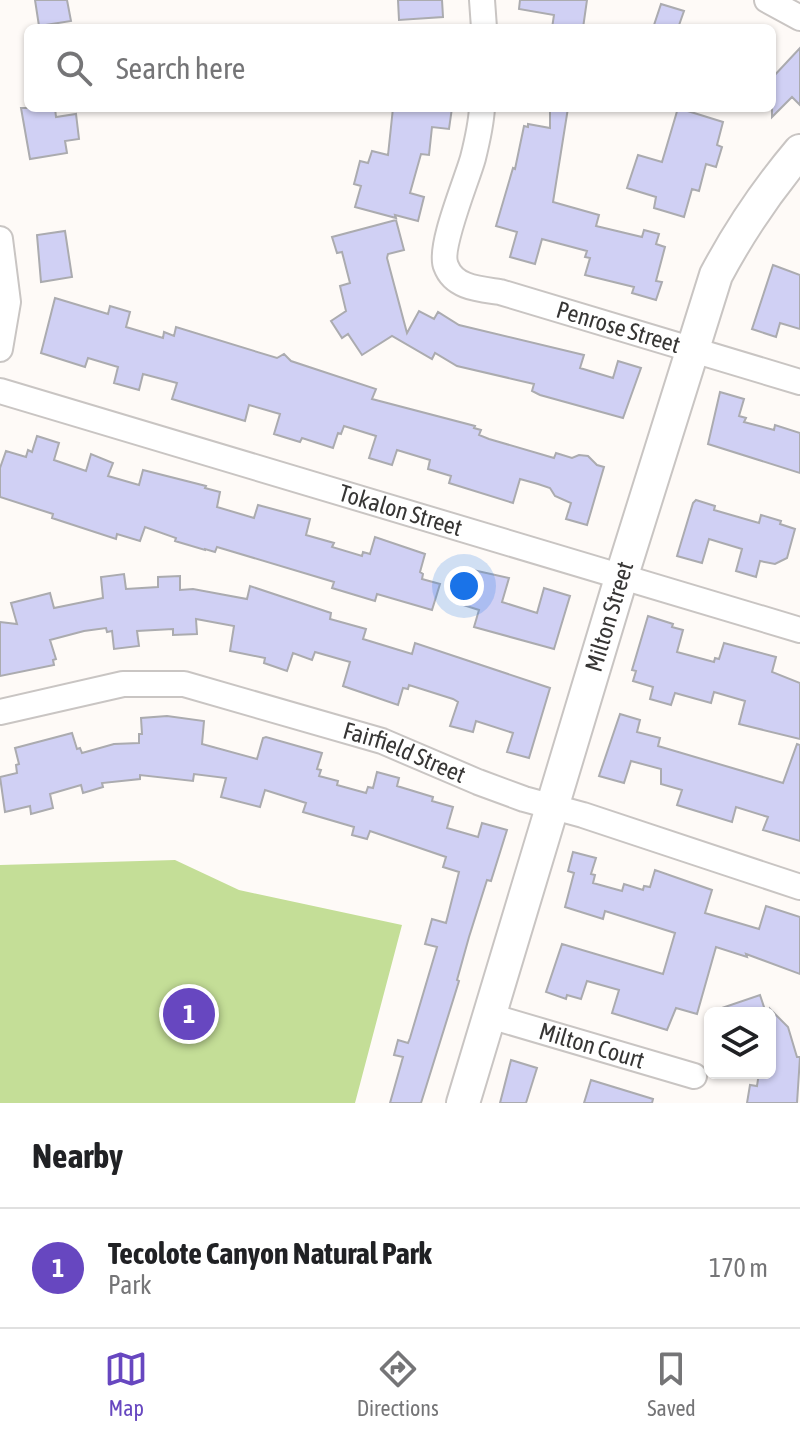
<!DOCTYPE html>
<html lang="en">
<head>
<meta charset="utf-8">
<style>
  body { margin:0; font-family:"Asap Condensed",sans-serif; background:#f6f6f6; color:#202124 }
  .controls { position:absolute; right:24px; bottom:24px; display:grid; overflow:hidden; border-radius:12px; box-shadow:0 2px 6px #0004 }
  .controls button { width:72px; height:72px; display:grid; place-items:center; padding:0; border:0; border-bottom:2px solid #e0e0e0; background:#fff; color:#202124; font:40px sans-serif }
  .you { position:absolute; left:464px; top:586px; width:28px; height:28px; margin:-20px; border:6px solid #fff; border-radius:50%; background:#1a73e8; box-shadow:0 0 0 12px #1a73e833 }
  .badge { display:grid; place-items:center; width:52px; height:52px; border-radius:50%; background:#6747c0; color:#fff; font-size:26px; font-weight:700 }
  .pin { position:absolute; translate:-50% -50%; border:4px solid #fff; box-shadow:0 2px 8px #0006 }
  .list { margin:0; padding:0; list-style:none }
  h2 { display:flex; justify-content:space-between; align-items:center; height:104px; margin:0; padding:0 32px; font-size:34px }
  h2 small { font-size:26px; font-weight:400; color:#757577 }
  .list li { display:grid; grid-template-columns:52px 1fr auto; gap:24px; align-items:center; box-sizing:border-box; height:120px; padding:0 32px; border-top:2px solid #e0e0e0 }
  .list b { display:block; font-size:30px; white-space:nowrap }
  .list p { margin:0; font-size:26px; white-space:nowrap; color:#757577 }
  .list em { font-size:26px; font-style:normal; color:#757577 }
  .icon { flex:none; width:44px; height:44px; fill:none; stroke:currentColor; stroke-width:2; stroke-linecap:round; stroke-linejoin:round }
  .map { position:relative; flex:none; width:800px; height:1103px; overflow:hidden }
  .search { position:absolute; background:#fff; box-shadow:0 2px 6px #0004; left:24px; right:24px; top:24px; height:88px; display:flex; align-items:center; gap:20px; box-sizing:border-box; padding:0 28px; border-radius:12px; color:#757577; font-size:30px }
  .sheet { height:224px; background:#fff }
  nav { display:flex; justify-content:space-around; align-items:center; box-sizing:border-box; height:112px; border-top:2px solid #e0e0e0; background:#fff; font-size:22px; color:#757577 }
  nav a { display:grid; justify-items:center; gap:4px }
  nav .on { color:#6747c0 }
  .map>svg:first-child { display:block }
</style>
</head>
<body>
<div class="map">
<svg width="800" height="1103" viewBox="0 0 800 1103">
  <rect width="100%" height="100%" fill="#fefaf7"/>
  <path fill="#c4de97" d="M175,860L239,890L402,925L355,1103H0V865Z"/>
  <path fill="#d0d0f4" stroke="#ababaf" stroke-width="2" d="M35,0H67L71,21L39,26Z
    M398,0H442L443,17L399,20Z
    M520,0H587L583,28H552L554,15L519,9Z
    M661,4L684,11L678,28H653Z
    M800,48V105L792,97L772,117V78Z
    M21,108H55L56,117L76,114L79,139L65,141L67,153L30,159Z
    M393,108H452L449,129L432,127L429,155L421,154L410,193L424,197L418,221L395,215L396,218L355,207L361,186L354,184L360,161L368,163L372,151L388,155Z
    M550,108H568L553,202L599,215L596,226L642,237L644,230L659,234L656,244L665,247L656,281L662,282L656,300L632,293L634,287L585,275L590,258L585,257L587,251L542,239L535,264L510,257L517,232L496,226L513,168L515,169L524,126L528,127V124L550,128Z
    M678,108L723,122L717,145L722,147L716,167L706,164L699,191L692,189L684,217L654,208L656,197L627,188L638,155L662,162Z
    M396,220L404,250L388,254L387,258L407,333L419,311L434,319L438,312L459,325L584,355L580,368L613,378L618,361L641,368L623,418L540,395L532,391L534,384L457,366L435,353L432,359L392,336L362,355L348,334L342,338L331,321L346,311L340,286L350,283L342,252L337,253L332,237Z
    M65,231L72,277L41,282L37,235Z
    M773,265L800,275V329L780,323L776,337L752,329Z
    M55,298L108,314L110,306L130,312L126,327L163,338L164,332L174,336L176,327L277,358L284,354L291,361L376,389L372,399L475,426L474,428L481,430L479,435L489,439L554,458L556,453L572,458L579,455L588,456L597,465L604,467L587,525L566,519L571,503L555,496L550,488L538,484L520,479L513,503L449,483L451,476L428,469L430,460L397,450L392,465L369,458L376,436L344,426L341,434L338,433L333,448L302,438L300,442L274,434L280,414L249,405L245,421L172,399L177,383L143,374L139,390L114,383L118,367L88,358L85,367L41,353Z
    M720,392L744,399L739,416L746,418L744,422L774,430L775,425L800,433V473L708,444Z
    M37,436L59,443L54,460L86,471L91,454L113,463L108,476L139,485L143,470L206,486L205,488L220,492L217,507L254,518L258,505L310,519L306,535L334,543L332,547L362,556L363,552L370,554L375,537L425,554L420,572L423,574L422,579L440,584L432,610L377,594L375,601L332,588L334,582L217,547L215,552L205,549V550L175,541L176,538L145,527L140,541L117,534L116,539L52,518L53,514L0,497V468L6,451L26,457L28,450L32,452Z
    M696,500L715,506L714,510L759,523L761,515L781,521L780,524L795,529L787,558L775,564L760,561L756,577L736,571L742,549L709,539L702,563L677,556L693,503Z
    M464,568L509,578L502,602L537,613L544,588L570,596L554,649L474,627L479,610L454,602Z
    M124,574L126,589L158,587V577L180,576V590L193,589L247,599L250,586L331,613L330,619L366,629L363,639L412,654L415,643L550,688L529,758L507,752L513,733L476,721L473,732L450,726L458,702L453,699L409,685L408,689L403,688L398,705L343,686L350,662L315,652L312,660L293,653L287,671L264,663L265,658L230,651L234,626L196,619L197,634L173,635V629L137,631L139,646L114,649L112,631L107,632L106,628L84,631L50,640L56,659L53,660L54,665L0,676V622L17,624L11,603L50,593L54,608L103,598L101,577Z
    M648,616L673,624L672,627L683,630L677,652L714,662L715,658L719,659L724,643L776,657L772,672L800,683V739L739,724L745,701L714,692L711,703L675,693L671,705L650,699L653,687L633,681L636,671L632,670Z
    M620,714L640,720L637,732L660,738L658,746L783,783L797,744L800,745V841L763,830L768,817L736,807L732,822L677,805L682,790L661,784V769L631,761L624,783L599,776Z
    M167,716L204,721L202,744L257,759L263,738L266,737L322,753L317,769L321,770L319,776L338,781L337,785L366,793L368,787L373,788L377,772L399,778L397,786L433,797L432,801L453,807L447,828L478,837L482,823L507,830L491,881L487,880L469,937L457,980L459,981L421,1103H390L403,1057L394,1055L398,1040L408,1043L410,1038L437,947L425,944L432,919L446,923L459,872L443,867L446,857L370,831L367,839L352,835L354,827L303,812L306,803L265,790L260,807L221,797L226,778L194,774L193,781L140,775V779L102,783L103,787L83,793L81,785L50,794L53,808L31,814L30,806L5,812L0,777L17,773L16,765L19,764L15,748L72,733L77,749L80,748L82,753L114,744L139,743V734H142L141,718Z
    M573,852L596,858L591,874L595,875L593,883L622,891L624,884L643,890L644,886L650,887L655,870L712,890L705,913L759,929L766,906L800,917V974L746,954L747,957L716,947L697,1014L676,1008L667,1030L612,1013L619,990L587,981L581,999L567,995L566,999L546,992L562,944L663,974L675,933L605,911L603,919L565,907L574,873L568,871Z
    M760,995L766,1013H716V1010Z
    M770,1009L788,1027L797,1057H800L797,1103H747L750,1085L757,1086L759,1073H770Z
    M511,1060L537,1068L526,1103H500Z
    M591,1080L653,1099L652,1103H584Z"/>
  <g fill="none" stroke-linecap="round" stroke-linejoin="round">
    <g stroke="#c9c5c3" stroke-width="28">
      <g id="minor">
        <path d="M482,0L484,28"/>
        <path d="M767,0L800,18"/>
        <path id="s1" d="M482,108C481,124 477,142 473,158C467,180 438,248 446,266C454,288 480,289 500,292L800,382"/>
        <path d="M0,239L8,302L0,349"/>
        <path id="s2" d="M0,391L800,630"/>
        <path id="s3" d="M0,712L123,684H184L382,741L478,782L524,799L583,815L800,887"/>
        <path id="s4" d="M490,1016L694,1076"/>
      </g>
    </g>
    <g stroke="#c9c5c3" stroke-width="36">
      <g id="major">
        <path id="s5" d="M463,1103L622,575L716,275C740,230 767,190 800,151"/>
      </g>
    </g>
    <use href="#minor" stroke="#fff" stroke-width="24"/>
    <use href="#major" stroke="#fff" stroke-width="32"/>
  </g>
  <g text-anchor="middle" stroke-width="6" stroke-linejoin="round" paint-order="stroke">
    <g font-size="24" fill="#373635" stroke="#fff">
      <text dy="8" stroke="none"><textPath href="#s1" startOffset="350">Penrose Street</textPath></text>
      <text dy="8" stroke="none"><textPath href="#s2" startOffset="418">Tokalon Street</textPath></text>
      <text dy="8" stroke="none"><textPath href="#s5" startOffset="508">Milton Street</textPath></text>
      <text dy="8" stroke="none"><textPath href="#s3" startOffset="418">Fairfield Street</textPath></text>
      <text dy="8" stroke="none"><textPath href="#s4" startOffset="106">Milton Court</textPath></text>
    </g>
  </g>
</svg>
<div class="controls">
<button><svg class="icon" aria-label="layers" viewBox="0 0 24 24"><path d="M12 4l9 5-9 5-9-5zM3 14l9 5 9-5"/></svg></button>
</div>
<div class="you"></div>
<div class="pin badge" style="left:189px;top:1014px">1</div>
<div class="search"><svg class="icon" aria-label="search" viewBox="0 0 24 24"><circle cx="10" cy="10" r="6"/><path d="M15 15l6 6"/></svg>Search here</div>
</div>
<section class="sheet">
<h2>Nearby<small></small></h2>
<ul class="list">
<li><span class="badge">1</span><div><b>Tecolote Canyon Natural Park</b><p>Park</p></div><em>170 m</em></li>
</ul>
</section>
<nav>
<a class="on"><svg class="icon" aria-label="map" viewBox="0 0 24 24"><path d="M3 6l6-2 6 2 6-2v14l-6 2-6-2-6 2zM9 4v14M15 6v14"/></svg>Map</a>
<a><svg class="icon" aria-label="directions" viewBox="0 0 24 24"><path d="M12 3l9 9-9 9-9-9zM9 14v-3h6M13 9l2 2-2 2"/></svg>Directions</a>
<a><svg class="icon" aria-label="saved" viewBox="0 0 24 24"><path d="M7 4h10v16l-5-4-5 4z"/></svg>Saved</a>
</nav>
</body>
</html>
